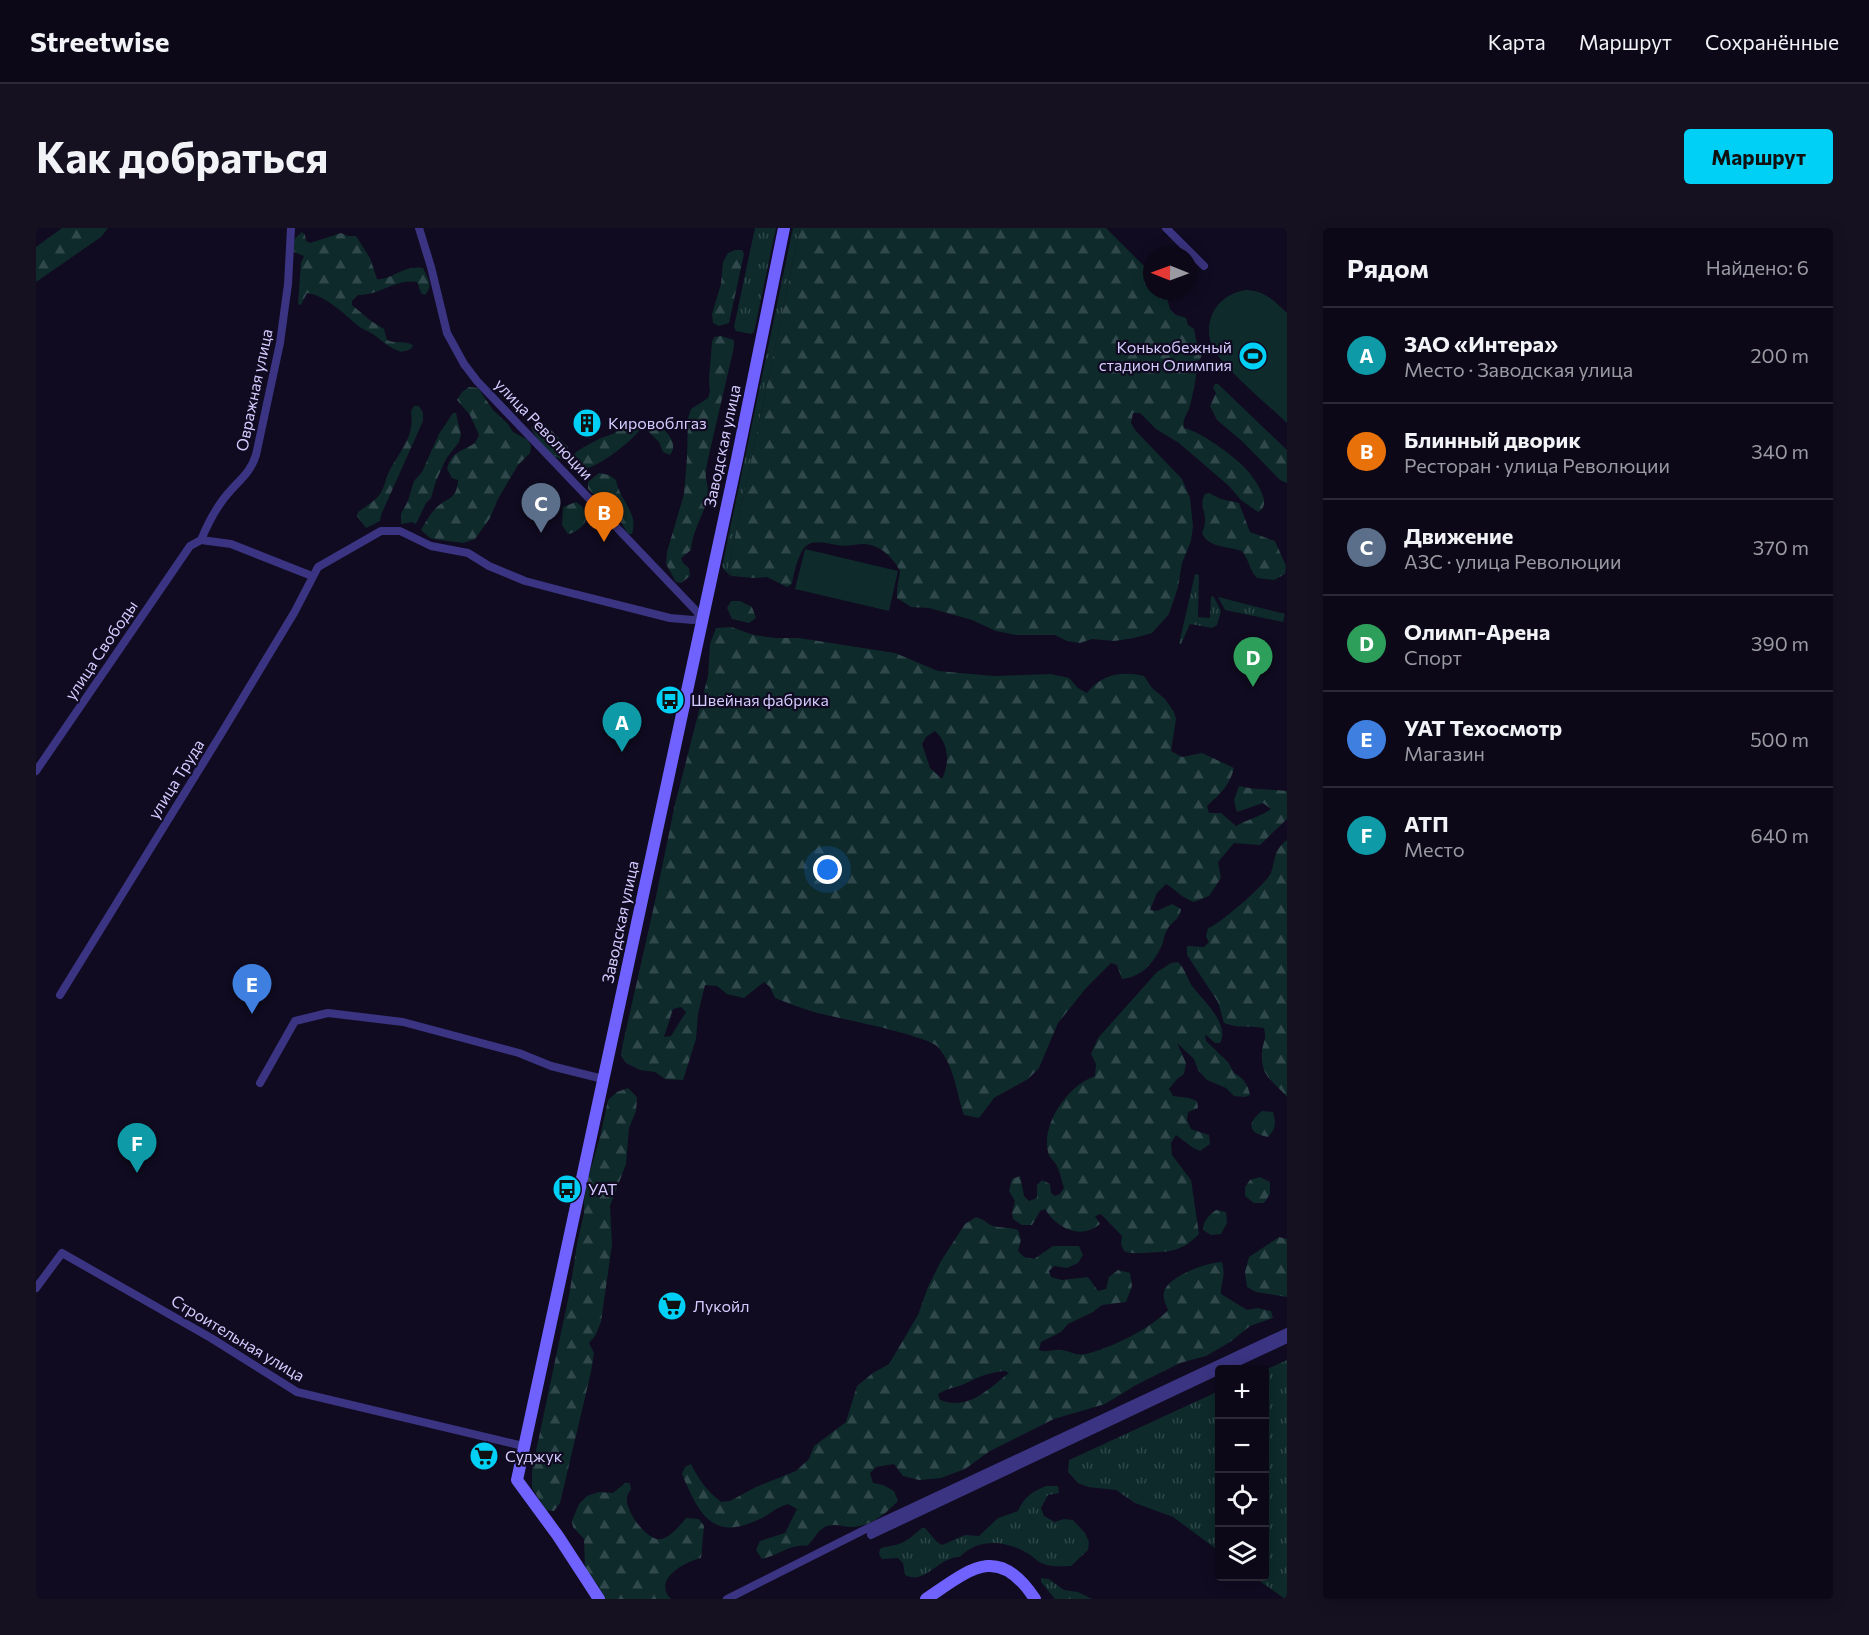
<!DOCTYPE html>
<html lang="ru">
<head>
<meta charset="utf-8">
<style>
  body { margin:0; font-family:Commissioner,sans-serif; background:#151121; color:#f1f3f6 }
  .controls { position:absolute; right:18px; bottom:18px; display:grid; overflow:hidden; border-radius:6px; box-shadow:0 3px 15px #0003 }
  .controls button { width:54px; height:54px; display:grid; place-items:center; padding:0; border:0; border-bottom:2px solid #2c2937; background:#0c0818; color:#f1f3f6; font:30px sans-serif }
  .compass { position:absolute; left:1107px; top:18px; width:54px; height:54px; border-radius:50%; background:#0c0818; box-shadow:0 3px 15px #0003; rotate:271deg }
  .you { position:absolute; left:792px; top:642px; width:21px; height:21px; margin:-15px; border:4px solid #fff; border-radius:50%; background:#1a73e8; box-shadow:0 0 0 9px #1a73e833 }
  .badge { display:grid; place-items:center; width:39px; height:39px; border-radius:50%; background:#00d0f6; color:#fff; font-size:20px; font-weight:700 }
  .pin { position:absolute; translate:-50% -50px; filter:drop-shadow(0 2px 3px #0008) }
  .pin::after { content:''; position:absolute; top:32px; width:21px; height:18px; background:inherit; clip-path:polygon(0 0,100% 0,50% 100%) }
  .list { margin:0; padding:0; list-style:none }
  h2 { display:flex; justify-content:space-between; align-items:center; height:78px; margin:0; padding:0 24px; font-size:26px }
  h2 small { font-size:20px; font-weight:400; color:#9a9aa2 }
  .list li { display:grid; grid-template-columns:39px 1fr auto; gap:18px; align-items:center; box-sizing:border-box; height:96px; padding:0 24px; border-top:2px solid #2c2937 }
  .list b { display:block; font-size:22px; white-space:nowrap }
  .list p { margin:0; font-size:20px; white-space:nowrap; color:#9a9aa2 }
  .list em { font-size:20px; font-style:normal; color:#9a9aa2 }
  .icon { flex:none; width:33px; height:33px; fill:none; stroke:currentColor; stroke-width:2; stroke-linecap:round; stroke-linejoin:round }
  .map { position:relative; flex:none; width:1251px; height:1371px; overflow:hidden; border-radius:6px }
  header { display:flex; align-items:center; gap:36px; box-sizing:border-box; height:84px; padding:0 30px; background:#0c0818; border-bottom:2px solid #2c2937 }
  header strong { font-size:28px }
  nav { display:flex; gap:33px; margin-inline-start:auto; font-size:21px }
  .intro { display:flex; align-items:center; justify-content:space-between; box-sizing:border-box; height:144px; padding:0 36px }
  h1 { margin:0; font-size:42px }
  .button { padding:15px 27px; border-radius:6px; background:#00d0f6; color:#111; font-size:21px; font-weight:700 }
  main { display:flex; gap:36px; padding:0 36px }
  aside { flex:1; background:#0c0818; border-radius:6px; box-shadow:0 3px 15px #0003 }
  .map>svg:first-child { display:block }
</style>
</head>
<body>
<header>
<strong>Streetwise</strong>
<nav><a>Карта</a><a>Маршрут</a><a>Сохранённые</a></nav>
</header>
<div class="intro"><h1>Как добраться</h1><a class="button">Маршрут</a></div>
<main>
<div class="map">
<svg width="1251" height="1371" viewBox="0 0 1251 1371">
  <defs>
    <pattern id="grass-tufts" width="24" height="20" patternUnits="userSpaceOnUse" patternTransform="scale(1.5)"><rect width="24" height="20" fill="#0e2a2b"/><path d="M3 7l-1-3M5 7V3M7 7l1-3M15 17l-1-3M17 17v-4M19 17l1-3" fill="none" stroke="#30484b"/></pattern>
    <pattern id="forest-firs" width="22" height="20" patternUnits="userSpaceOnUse" patternTransform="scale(1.5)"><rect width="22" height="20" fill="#0e2a2b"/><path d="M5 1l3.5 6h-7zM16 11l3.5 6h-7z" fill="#30484b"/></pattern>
  </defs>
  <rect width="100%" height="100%" fill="#100b20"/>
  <path fill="url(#grass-tufts)" d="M719,0H740L718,104L715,106L700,103L698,99Z
    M757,0H764L692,342L696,350L686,339Z
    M1159,346L1163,347L1162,389L1174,390L1175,368L1178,369L1185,383L1181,397L1176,400L1154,396L1145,416H1143Z
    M1182,369L1249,386L1247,394L1189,382Z
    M1251,1132V1371H1249L1218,1349L1228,1348L1229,1142Z
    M1183,1163V1323L1137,1289L1099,1275L1080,1262L1052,1259L1042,1255L1032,1244L1033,1232Z
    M1010,1258H1022L1023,1265L1012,1267L1005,1280L1008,1288L1019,1294L1028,1291L1037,1292L1049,1305L1053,1314L1052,1322L1035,1338C1027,1338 1019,1339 1011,1337C1002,1335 998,1329 991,1325C970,1312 941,1310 924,1329C903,1328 889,1358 869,1347L867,1335L862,1330L846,1331L843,1326L844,1321C849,1318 853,1319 859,1317C870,1315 877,1307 886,1300H889L901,1314L906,1317L929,1307L943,1308L962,1290L982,1283C989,1268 996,1264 1010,1258Z
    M1005,1350L1013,1351L1028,1362L1042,1364L1056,1371H1019L1005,1354Z"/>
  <path fill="url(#forest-firs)" fill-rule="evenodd" d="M26,0H72L65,9L0,54V19Z
    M764,0H1070L1116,46V63H1129L1134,81L1140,87L1150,90L1152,97L1158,101L1160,112L1166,126L1164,132L1161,133C1162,142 1156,172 1153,181C1150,188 1146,192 1148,200C1163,203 1192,224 1204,235C1213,243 1240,275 1222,284L1205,272L1193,258L1143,215L1120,201L1104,185H1097L1095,195L1099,202L1146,251L1154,270L1157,298L1155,313L1146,335L1142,359L1133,386L1116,405L1098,410L1078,413L1056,411L1044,415L1031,413L1019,407H980L960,403L936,392L893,380L875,379L861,370V361L864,343C857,330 846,318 829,316C820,316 811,319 801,317C792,316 778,311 770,318C763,323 757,348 756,356L751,359L731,349L718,350L696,348L692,342Z
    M266,4L269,7L270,13L274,15L305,5L312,8H320L334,30L341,51C355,53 366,37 387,40C391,49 398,58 389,67L385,65L381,54C360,50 345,67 322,67L316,73V77L335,93L348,101L351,112C359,116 368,112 377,117L375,121L365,124C354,120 346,113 337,106C332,103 326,101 321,97C309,86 288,67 271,65L265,77L262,76L265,35L268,28L258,24C255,14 258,11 266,4Z
    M699,22H706L708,26L693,95L683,98L677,95L676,86L685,56L687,34L692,25Z
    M685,108L698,112V119L672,231C671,237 669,244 670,250C671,257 673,261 672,268C669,285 656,303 655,322L645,330L647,335L653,340L654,348L645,355L640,354L630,336L631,324L648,266L651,230L652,190L655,181L672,170L674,164L673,152L676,114L678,109Z
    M1179,156H1182L1251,222V255L1244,252L1207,214L1181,192L1174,178L1180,165L1177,160Z
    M433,159L442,160L457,182L472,196L477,204L492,212L495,218L494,225L482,237L462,271L454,290L439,311L428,315L404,312L394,310L385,302C389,296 393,287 399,281C410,269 421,273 422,252L416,250L411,241C416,222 426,224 439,215L443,207L434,187L421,172L426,164Z
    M378,178H383L387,185V193L345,287L344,293L330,300L321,288L322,284C330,278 338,274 344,266C349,259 349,251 353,244C364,222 379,210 375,183Z
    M417,185H420L425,207L423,214L410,231L400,253L395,270L390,275L380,296L376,294L365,296V286L372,273L378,253L386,244L403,206Z
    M606,192C621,193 646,211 634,227L627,224L623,214L611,202Z
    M599,193L606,199L602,204C590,218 560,241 541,243L536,238L534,232L540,224L548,219L565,210L577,206L592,194Z
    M502,194H507L532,219L528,231C516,232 500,211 495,200Z
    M563,245L573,247L580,252C583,272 603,284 596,306H592L580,286L552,261V254Z
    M1173,265L1185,271L1203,275L1214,304L1239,313L1250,338L1249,346L1238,352L1221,350C1213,342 1213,331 1206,323C1192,318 1172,320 1166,305C1175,286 1161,280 1169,266Z
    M540,274L547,279C547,282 549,285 550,289C551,297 539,305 532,306L526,297L527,279Z
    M695,373H704L716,379L720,390L713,395L696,391L691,380Z
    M695,399L718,407L739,410H763L859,425L902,443L958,448L1015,446L1033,450L1042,460L1051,465C1066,446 1085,443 1108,448L1116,460L1129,471L1138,484L1140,491L1135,523L1146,529L1166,525L1198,540C1194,557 1184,566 1171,578L1173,585H1185L1200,598C1212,591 1224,589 1235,581L1227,575L1201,584L1198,572L1203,558C1219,562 1235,561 1251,563V591L1224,617L1198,615L1182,634L1185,650L1173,668L1158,674C1146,670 1140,662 1130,656L1121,665L1114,682L1121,683L1136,676L1145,681C1143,692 1138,692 1132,700C1128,706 1128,713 1125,719C1117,736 1105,749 1086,751L1081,737L1075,735L1050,760L1022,795L1003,840L992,851L958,870L943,890L928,887C920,864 919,839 902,819C891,807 800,790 778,784C765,780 752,775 739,770L734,759L728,754L708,770L691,766L681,758L669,757L662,786L660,811L647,852L629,851L619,844L604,842L590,835L585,827L587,815L618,678L639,576L672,448L674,416L680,400ZM899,503C913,516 914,534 906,551L894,540L886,516L890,509ZM645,779L650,784L635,808L628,809L637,781Z
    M1251,612V869C1237,853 1224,848 1226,824C1227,812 1231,814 1228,800C1212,797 1204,801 1188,795L1182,774L1151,727V718L1168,719L1173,714L1170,709L1172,700C1182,698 1231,655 1235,645C1240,630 1237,623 1251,612Z
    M1142,734C1149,741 1151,750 1156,758C1166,771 1195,797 1184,815H1179L1169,806L1170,813L1192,834L1198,845C1208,850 1212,857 1214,867L1209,869L1198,868L1190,860L1171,852L1162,842L1158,831L1141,815L1150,835L1148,846L1141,851L1133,861L1137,868L1153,870L1161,873L1162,880L1152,884L1151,892L1155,901L1173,907L1174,916L1164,923L1156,919L1140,907L1135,915L1136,927L1155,952L1163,1006C1143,1026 1132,1023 1106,1025C1099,1025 1095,1026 1088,1023L1085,1016L1086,1008L1065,986L1059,988L1064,996C1045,1012 1021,1001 1009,981L1004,983L996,997H986L977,991L976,985L979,973L973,963L976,951L984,948L988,968L993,973L1001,970V957L1006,952L1014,956L1015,965L1019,968L1024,966L1028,960C1026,954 1024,944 1021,938C1019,934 1015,931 1013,927C1003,898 1032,857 1059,848L1060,836L1055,826L1062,810L1121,744L1135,735Z
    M592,860L601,869L600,883L593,900L590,936L574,978L576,1016L565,1094L559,1108L553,1115L558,1125L555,1144L524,1275L518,1283L510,1282L496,1260V1242L534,1062L541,1016L548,985V972L552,950L564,909L572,872L581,864Z
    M1226,883L1237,884C1240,895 1240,901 1232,909C1211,905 1211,895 1226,883Z
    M1224,949L1234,954V966L1228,975H1218L1209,968V959L1214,952Z
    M1180,982L1190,984L1191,995L1185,1006L1175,1007L1167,1002C1167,993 1173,987 1180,982Z
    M940,989C950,992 950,995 957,998C963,1000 974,999 982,1002L985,1012L982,1023L988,1029L998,1031L1017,1018H1043L1047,1027L1042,1035L1031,1040L1018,1038L1013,1043L1015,1049L1026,1052L1052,1049L1062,1063L1070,1061L1073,1049L1082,1042L1094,1045L1096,1058L1090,1074L1066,1077L1057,1084L1032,1096L1025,1104L1005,1114L1003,1122C1011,1125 1017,1121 1026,1122C1034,1123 1040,1128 1049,1126C1073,1121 1116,1100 1132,1082C1130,1076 1126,1070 1128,1064C1132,1048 1172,1034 1186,1034C1190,1050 1185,1051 1185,1066L1211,1082L1221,1080L1235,1083L1237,1090L1214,1098L1194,1114L1170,1128L1144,1135L1100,1157L1069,1176L1018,1191L954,1223L929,1241L905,1250L883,1252L867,1248L858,1236L840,1239L834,1245L837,1255L847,1257L858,1263L862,1273C848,1287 838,1296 818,1299C807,1300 796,1293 786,1301C780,1305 777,1313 771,1318C756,1315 741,1328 726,1331L720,1322L724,1313L749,1305L761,1281L752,1276C742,1279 736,1284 728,1289C678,1315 664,1289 646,1246L649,1239L655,1236C662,1251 672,1264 685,1274L694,1273L720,1259L760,1243L773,1231L778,1218L810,1194L821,1158L837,1145L853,1136L882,1087L892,1059L905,1033L929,996ZM969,1143L973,1145C952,1161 933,1183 904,1172L902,1166C910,1161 917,1160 926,1157C940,1150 953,1144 969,1143Z
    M1243,1009L1251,1011V1069L1220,1064L1211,1059L1209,1044L1213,1029Z
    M589,1255H594L595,1261C594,1263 591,1267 591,1270C589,1282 611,1314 625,1311C633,1310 645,1297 650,1290L663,1291L668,1298L665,1330C648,1334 616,1352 635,1371H569L562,1357L549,1342L548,1311L537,1299L536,1293L543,1276L551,1268L563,1264L577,1265Z"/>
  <path fill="#0e2a2b" d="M1210,62C1228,62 1238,73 1251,85V195C1234,179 1183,136 1176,118C1171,106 1172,92 1179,81C1186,70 1197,64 1210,62Z
    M769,321L862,343L853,383L759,361Z"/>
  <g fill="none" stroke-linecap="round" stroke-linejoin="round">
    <path stroke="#3b3482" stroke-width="8" d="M1130,0L1168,38
      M165,312C172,295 182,276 195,262C206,250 215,243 220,227L244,115L252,56L255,0
      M0,543L154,318L165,312L195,316L276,348
      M24,767L185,506L258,385L282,339L345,303H364L395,318L432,325L453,338L489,353L527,363L634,390L657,392L666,389L441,153L428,136L411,105L395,39L383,0
      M224,855L259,793L292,785L367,794L483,825L515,838L567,851
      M0,1060L26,1025L175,1110L261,1164L487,1218
      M1185,1142L1251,1111
      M835,1307L1184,1142
      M691,1371L826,1303L1251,1104"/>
    <path stroke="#6f62ff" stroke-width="12" d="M563,1371L522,1308L481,1252L701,231L748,0
      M890,1371C933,1342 962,1314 999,1371"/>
  </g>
  <defs>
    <g id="stadium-disc" transform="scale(1.5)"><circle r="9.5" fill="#00d0f6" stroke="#100b20"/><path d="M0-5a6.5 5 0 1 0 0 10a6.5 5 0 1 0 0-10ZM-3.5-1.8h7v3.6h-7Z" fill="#111"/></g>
    <g id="building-disc" transform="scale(1.5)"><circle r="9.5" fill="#00d0f6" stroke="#100b20"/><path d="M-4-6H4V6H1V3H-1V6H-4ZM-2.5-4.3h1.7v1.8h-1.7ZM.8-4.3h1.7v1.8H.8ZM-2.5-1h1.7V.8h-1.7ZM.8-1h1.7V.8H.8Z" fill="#111"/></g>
    <g id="bus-disc" transform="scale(1.5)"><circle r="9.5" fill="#00d0f6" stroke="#100b20"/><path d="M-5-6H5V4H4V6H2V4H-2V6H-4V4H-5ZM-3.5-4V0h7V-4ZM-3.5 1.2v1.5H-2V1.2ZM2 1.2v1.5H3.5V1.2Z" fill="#111"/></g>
    <g id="supermarket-disc" transform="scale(1.5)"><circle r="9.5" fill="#00d0f6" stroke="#100b20"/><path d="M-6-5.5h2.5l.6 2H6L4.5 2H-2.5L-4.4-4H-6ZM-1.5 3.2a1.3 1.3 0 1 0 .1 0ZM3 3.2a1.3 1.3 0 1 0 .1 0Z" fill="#111"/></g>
  </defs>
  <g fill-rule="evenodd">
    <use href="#stadium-disc" x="1217" y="128"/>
    <use href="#building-disc" x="551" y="195"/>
    <use href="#bus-disc" x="634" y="472"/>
    <use href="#bus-disc" x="531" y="961"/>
    <use href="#supermarket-disc" x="636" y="1078"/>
    <use href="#supermarket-disc" x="448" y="1228"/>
  </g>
  <g text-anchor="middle" stroke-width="4.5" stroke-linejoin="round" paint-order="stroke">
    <g font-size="16" fill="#d4cbff" stroke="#100b20" text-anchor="start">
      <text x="1196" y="125" text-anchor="end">Конькобежный<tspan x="1196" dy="18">стадион Олимпия</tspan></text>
      <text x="572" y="201">Кировоблгаз</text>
      <text x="655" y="478">Швейная фабрика</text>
      <text x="552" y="967">УАТ</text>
      <text x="657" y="1084">Лукойл</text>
      <text x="469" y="1234">Суджук</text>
    </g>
    <g font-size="16" fill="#d4cbff" stroke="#100b20">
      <text transform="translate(218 162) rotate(-78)" y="6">Овражная улица</text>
      <text transform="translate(508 201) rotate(46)" y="6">улица Революции</text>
      <text transform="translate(686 218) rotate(-78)" y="6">Заводская улица</text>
      <text transform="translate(65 422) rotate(-56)" y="6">улица Свободы</text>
      <text transform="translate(140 551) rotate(-58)" y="6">улица Труда</text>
      <text transform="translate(584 694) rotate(-78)" y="6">Заводская улица</text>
      <text transform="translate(202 1110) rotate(31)" y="6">Строительная улица</text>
    </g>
  </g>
</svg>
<div class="controls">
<button>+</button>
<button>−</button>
<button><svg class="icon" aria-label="locate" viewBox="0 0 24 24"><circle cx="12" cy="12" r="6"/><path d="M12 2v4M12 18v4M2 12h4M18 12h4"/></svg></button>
<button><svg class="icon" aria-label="layers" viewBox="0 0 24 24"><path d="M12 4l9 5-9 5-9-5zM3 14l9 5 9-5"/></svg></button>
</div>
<svg class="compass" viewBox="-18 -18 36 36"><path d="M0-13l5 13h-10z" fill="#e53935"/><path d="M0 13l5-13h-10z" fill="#9a9aa2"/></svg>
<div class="you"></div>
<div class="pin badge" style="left:586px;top:524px;background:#0f9aa8">A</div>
<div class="pin badge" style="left:568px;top:314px;background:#e8710a">B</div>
<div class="pin badge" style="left:505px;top:305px;background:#5c6f8a">C</div>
<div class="pin badge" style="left:1217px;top:459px;background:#2e9e5b">D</div>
<div class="pin badge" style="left:216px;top:786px;background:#3f7fe0">E</div>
<div class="pin badge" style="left:101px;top:945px;background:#0f9aa8">F</div>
</div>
<aside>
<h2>Рядом<small>Найдено: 6</small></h2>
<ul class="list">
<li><span class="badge" style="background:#0f9aa8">A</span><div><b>ЗАО «Интера»</b><p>Место · Заводская улица</p></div><em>200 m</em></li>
<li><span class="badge" style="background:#e8710a">B</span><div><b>Блинный дворик</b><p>Ресторан · улица Революции</p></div><em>340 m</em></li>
<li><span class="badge" style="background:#5c6f8a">C</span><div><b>Движение</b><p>АЗС · улица Революции</p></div><em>370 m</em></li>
<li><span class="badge" style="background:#2e9e5b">D</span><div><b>Олимп-Арена</b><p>Спорт</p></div><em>390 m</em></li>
<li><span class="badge" style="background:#3f7fe0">E</span><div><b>УАТ Техосмотр</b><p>Магазин</p></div><em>500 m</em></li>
<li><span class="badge" style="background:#0f9aa8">F</span><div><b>АТП</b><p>Место</p></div><em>640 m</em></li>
</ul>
</aside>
</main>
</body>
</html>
